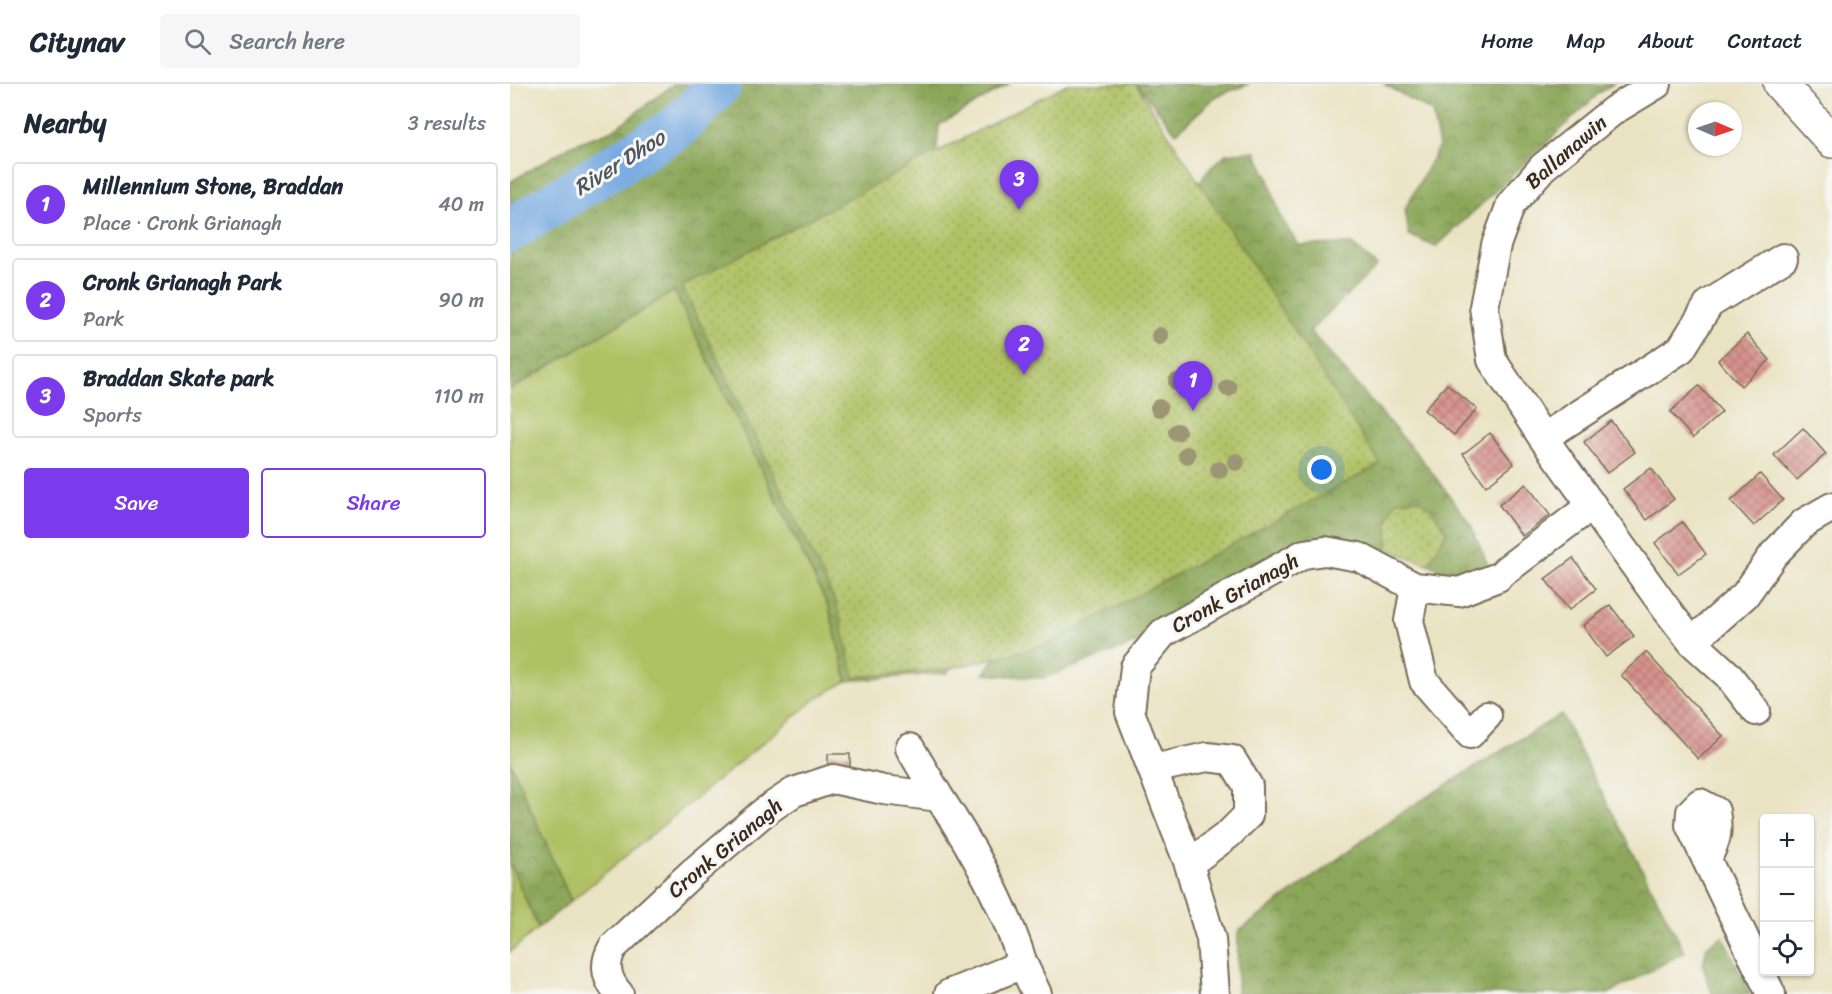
<!DOCTYPE html>
<html lang="en">
<head>
<meta charset="utf-8">
<style>
  body { margin:0; font-family:Sriracha,sans-serif; background:#f6f6f7; color:#1f2937 }
  .controls { position:absolute; right:18px; bottom:18px; display:grid; overflow:hidden; border-radius:6px; box-shadow:0 2px 4px #0004 }
  .controls button { width:54px; height:54px; display:grid; place-items:center; padding:0; border:0; border-bottom:2px solid #e0e1e3; background:#fff; color:#1f2937; font:30px sans-serif }
  .compass { position:absolute; left:1178px; top:18px; width:54px; height:54px; border-radius:50%; background:#fff; box-shadow:0 2px 4px #0004; rotate:92deg }
  .you { position:absolute; left:812px; top:386px; width:21px; height:21px; margin:-15px; border:4px solid #fff; border-radius:50%; background:#1a73e8; box-shadow:0 0 0 9px #1a73e833 }
  .badge { display:grid; place-items:center; width:39px; height:39px; border-radius:50%; background:#7c3aed; color:#fff; font-size:20px; font-weight:700 }
  .pin { position:absolute; translate:-50% -50px; filter:drop-shadow(0 2px 3px #0008) }
  .pin::after { content:''; position:absolute; top:32px; width:21px; height:18px; background:inherit; clip-path:polygon(0 0,100% 0,50% 100%) }
  .list { margin:0; padding:0; list-style:none }
  h2 { display:flex; justify-content:space-between; align-items:center; height:78px; margin:0; padding:0 24px; font-size:26px }
  h2 small { font-size:20px; font-weight:400; color:#747a83 }
  .list li { display:grid; grid-template-columns:39px 1fr auto; gap:18px; align-items:center; box-sizing:border-box; height:84px; margin:0 12px 12px; padding:0 12px; border:2px solid #e0e1e3; border-radius:6px }
  .list b { display:block; font-size:22px; white-space:nowrap }
  .list p { margin:0; font-size:20px; white-space:nowrap; color:#747a83 }
  .list em { font-size:20px; font-style:normal; color:#747a83 }
  .actions { display:flex; gap:12px; padding:18px 24px }
  .actions a { flex:1; padding:14px 0; border:2px solid #7c3aed; border-radius:6px; text-align:center; font-size:21px; color:#7c3aed }
  .actions .main { background:#7c3aed; color:#fff }
  .icon { flex:none; width:33px; height:33px; fill:none; stroke:currentColor; stroke-width:2; stroke-linecap:round; stroke-linejoin:round }
  .map { position:relative; flex:none; width:1322px; height:910px; overflow:hidden }
  header { display:flex; align-items:center; gap:36px; box-sizing:border-box; height:84px; padding:0 30px; background:#fff; border-bottom:2px solid #e0e1e3 }
  header strong { font-size:28px }
  nav { display:flex; gap:33px; margin-inline-start:auto; font-size:21px }
  .search { width:420px; height:54px; background:#f6f6f7; display:flex; align-items:center; gap:15px; box-sizing:border-box; padding:0 21px; border-radius:6px; color:#747a83; font-size:22px }
  main { display:flex }
  aside { flex:1; background:#fff }
  .map>svg:first-child { display:block }
</style>
</head>
<body>
<header>
<strong>Citynav</strong>
<div class="search"><svg class="icon" aria-label="search" viewBox="0 0 24 24"><circle cx="10" cy="10" r="6"/><path d="M15 15l6 6"/></svg>Search here</div>
<nav><a>Home</a><a>Map</a><a>About</a><a>Contact</a></nav>
</header>
<main>
<aside>
<h2>Nearby<small>3 results</small></h2>
<ul class="list">
<li><span class="badge">1</span><div><b>Millennium Stone, Braddan</b><p>Place · Cronk Grianagh</p></div><em>40 m</em></li>
<li><span class="badge">2</span><div><b>Cronk Grianagh Park</b><p>Park</p></div><em>90 m</em></li>
<li><span class="badge">3</span><div><b>Braddan Skate park</b><p>Sports</p></div><em>110 m</em></li>
</ul>
<div class="actions"><a class="main">Save</a><a>Share</a></div>
</aside>
<div class="map">
<svg width="1322" height="910" viewBox="0 0 1322 910">
  <defs>
    <pattern id="forest-crowns" width="20" height="18" patternUnits="userSpaceOnUse" patternTransform="scale(1.5)"><rect width="20" height="18" fill="#8ca75a"/><path d="M2 6a3 3 0 1 1 6 0M12 15a3 3 0 1 1 6 0" fill="none" stroke="#74884a"/></pattern>
    <pattern id="park-dots" width="8" height="8" patternUnits="userSpaceOnUse" patternTransform="scale(1.5)"><rect width="8" height="8" fill="#b0c165"/><path d="M2 2h.1M6 6h.1" fill="none" stroke="#909d53" stroke-width="1.8" stroke-linecap="round"/></pattern>
    <pattern id="building-cross-hatch" width="8" height="8" patternUnits="userSpaceOnUse" patternTransform="scale(1.5)"><rect width="8" height="8" fill="#d7938e"/><path d="M0 0l8 8M0 8l8-8" fill="none" stroke="#b07873"/></pattern>
  </defs>
  <rect width="100%" height="100%" fill="#f6f6f2"/>
  <filter id="ink" filterUnits="userSpaceOnUse"><feTurbulence type="fractalNoise" baseFrequency=".0167" numOctaves="2"/><feDisplacementMap in="SourceGraphic" scale="12" xChannelSelector="R" yChannelSelector="G"/><feConvolveMatrix kernelMatrix="1 2 1 2 8 2 1 2 1" color-interpolation-filters="sRGB"/></filter>
  <filter id="wash" filterUnits="userSpaceOnUse"><feTurbulence type="fractalNoise" baseFrequency=".008" numOctaves="4" result="noise"/><feDisplacementMap in="SourceGraphic" scale="24" xChannelSelector="R" yChannelSelector="G"/><feGaussianBlur stdDeviation="1.35" result="paint"/><feColorMatrix in="noise" values="0 0 0 0 0 0 0 0 0 0 0 0 0 0 0 0 0 1.4 0 .05"/><feComposite in="paint" operator="in"/></filter>
  <g filter="url(#wash)">
    <rect width="100%" height="100%" fill="#eae3c3"/>
    <path fill="#b0c165" stroke="#767642" stroke-width="1.5" d="M164,207L319,524L337,597L307,614L61,817L0,678V306Z
      M0,779L28,844L0,868Z"/>
    <path fill="url(#forest-crowns)" stroke="#64683c" stroke-width="1.5" d="M164,0H499L429,41L423,103L444,565L438,589L337,597L319,524L164,207L0,306V98L62,61L103,46Z
      M627,0H739L707,12L666,49Z
      M874,0H1103L1088,10L926,163L899,151L895,125L929,62L922,28Z
      M745,67L758,93L770,132L788,161L842,160L867,182L800,247L913,377L960,439L978,481C949,494 947,495 918,480L925,469L878,434V466L839,458L798,459L730,489L629,558L534,594L473,590L499,556L682,112L696,88L716,70Z
      M1051,630L1175,868L1098,910H727L728,848L889,730Z
      M0,678L61,817L28,844L0,779Z
      M1213,852L1240,910H1202L1193,881L1197,862Z"/>
    <path fill="url(#park-dots)" stroke="#767642" stroke-width="1.5" d="M557,0H626L870,380L536,561L438,585L344,593L327,521L172,202Z
      M909,415L923,427L937,448L918,480L878,466V434L887,417Z"/>
    <g fill="none" stroke-linecap="round" stroke-linejoin="round">
      <path stroke="#74a9e1" stroke-width="44" d="M0,146L169,42L210,0"/>
    </g>
    <g id="blocks">
      <path fill="url(#building-cross-hatch)" d="M1237,250L1260,276L1231,302L1208,276Z
        M937,300L967,325L944,351L914,326Z
        M1189,302L1212,328L1183,354L1160,328Z
        M1101,337L1125,368L1097,389L1074,358Z
        M1293,344L1316,370L1287,396L1264,371Z
        M980,349L1004,380L976,402L953,370Z
        M1141,384L1164,415L1137,436L1113,405Z
        M1250,390L1273,416L1244,442L1221,417Z
        M1016,400L1040,431L1012,452L989,421Z
        M1172,438L1196,470L1168,490L1145,459Z
        M1063,474L1086,505L1059,526L1035,495Z
        M1100,521L1124,552L1096,573L1073,542Z
        M1136,568L1213,652L1188,675L1111,591Z
        M318,670H340V685L318,684Z"/>
    </g>
  </g>
  <g filter="url(#ink)">
    <use href="#blocks" fill-opacity="0" stroke="#786b58" stroke-width="1.5"/>
    <g fill="none" stroke-linecap="round" stroke-linejoin="round">
      <g stroke="#786b58" stroke-width="32">
        <path id="minor" d="M1147,0L1104,26L1033,83L1001,120L986,161L974,223L982,276L1033,354L1157,526L1182,558L1218,591L1246,627
          M1033,354L1171,265L1199,220L1273,174
          M996,486L1082,421
          M905,503L899,537L914,597L960,650L977,632
          M1182,558L1235,511L1264,470L1294,439L1322,423
          M400,664L429,713
          M643,685L697,673L722,676L738,702V731L719,750L679,780
          M1197,775C1206,756 1209,749 1205,727L1190,719L1181,728L1180,741L1261,910
          M109,910C96,895 93,880 103,863L181,790L254,728L284,708L323,695L374,706L429,713C463,764 495,822 513,880
          M439,910L513,880L527,910
          M705,910L701,855L679,780L620,628L625,583L653,549L794,470L815,467L849,473L905,503L949,508L988,493"/>
      </g>
      <g stroke="#786b58" stroke-width="36">
        <path id="major" d="M1270,0L1322,57"/>
      </g>
      <use href="#minor" stroke="#fff" stroke-width="28"/>
      <use href="#major" stroke="#fff" stroke-width="33"/>
    </g>
    <g fill="#9d9674">
      <circle cx="650" cy="252" r="9"/>
      <circle cx="686" cy="289" r="9"/>
      <circle cx="667" cy="298" r="9"/>
      <circle cx="718" cy="304" r="9"/>
      <circle cx="649" cy="324" r="9"/>
      <circle cx="667" cy="348" r="9"/>
      <circle cx="677" cy="371" r="9"/>
      <circle cx="726" cy="378" r="9"/>
      <circle cx="709" cy="386" r="9"/>
    </g>
  </g>
  <g text-anchor="middle" stroke-width="6" stroke-linejoin="round" paint-order="stroke">
    <g font-size="21" fill="#3b2a1e" stroke="#f6f6f2">
      <text transform="translate(1056 68) rotate(-41)" y="7">Ballanawin</text>
      <text transform="translate(725 509) rotate(-29)" y="7">Cronk Grianagh</text>
      <text transform="translate(215 764) rotate(-40)" y="7">Cronk Grianagh</text>
    </g>
    <g font-size="22" font-style="italic" fill="#4f5662" stroke="#f6f6f2">
      <text transform="translate(109 78) rotate(-32)" y="8">River Dhoo</text>
    </g>
  </g>
</svg>
<div class="controls">
<button>+</button>
<button>−</button>
<button><svg class="icon" aria-label="locate" viewBox="0 0 24 24"><circle cx="12" cy="12" r="6"/><path d="M12 2v4M12 18v4M2 12h4M18 12h4"/></svg></button>
</div>
<svg class="compass" viewBox="-18 -18 36 36"><path d="M0-13l5 13h-10z" fill="#e53935"/><path d="M0 13l5-13h-10z" fill="#747a83"/></svg>
<div class="you"></div>
<div class="pin badge" style="left:683px;top:327px">1</div>
<div class="pin badge" style="left:514px;top:291px">2</div>
<div class="pin badge" style="left:509px;top:126px">3</div>
</div>
</main>
</body>
</html>
